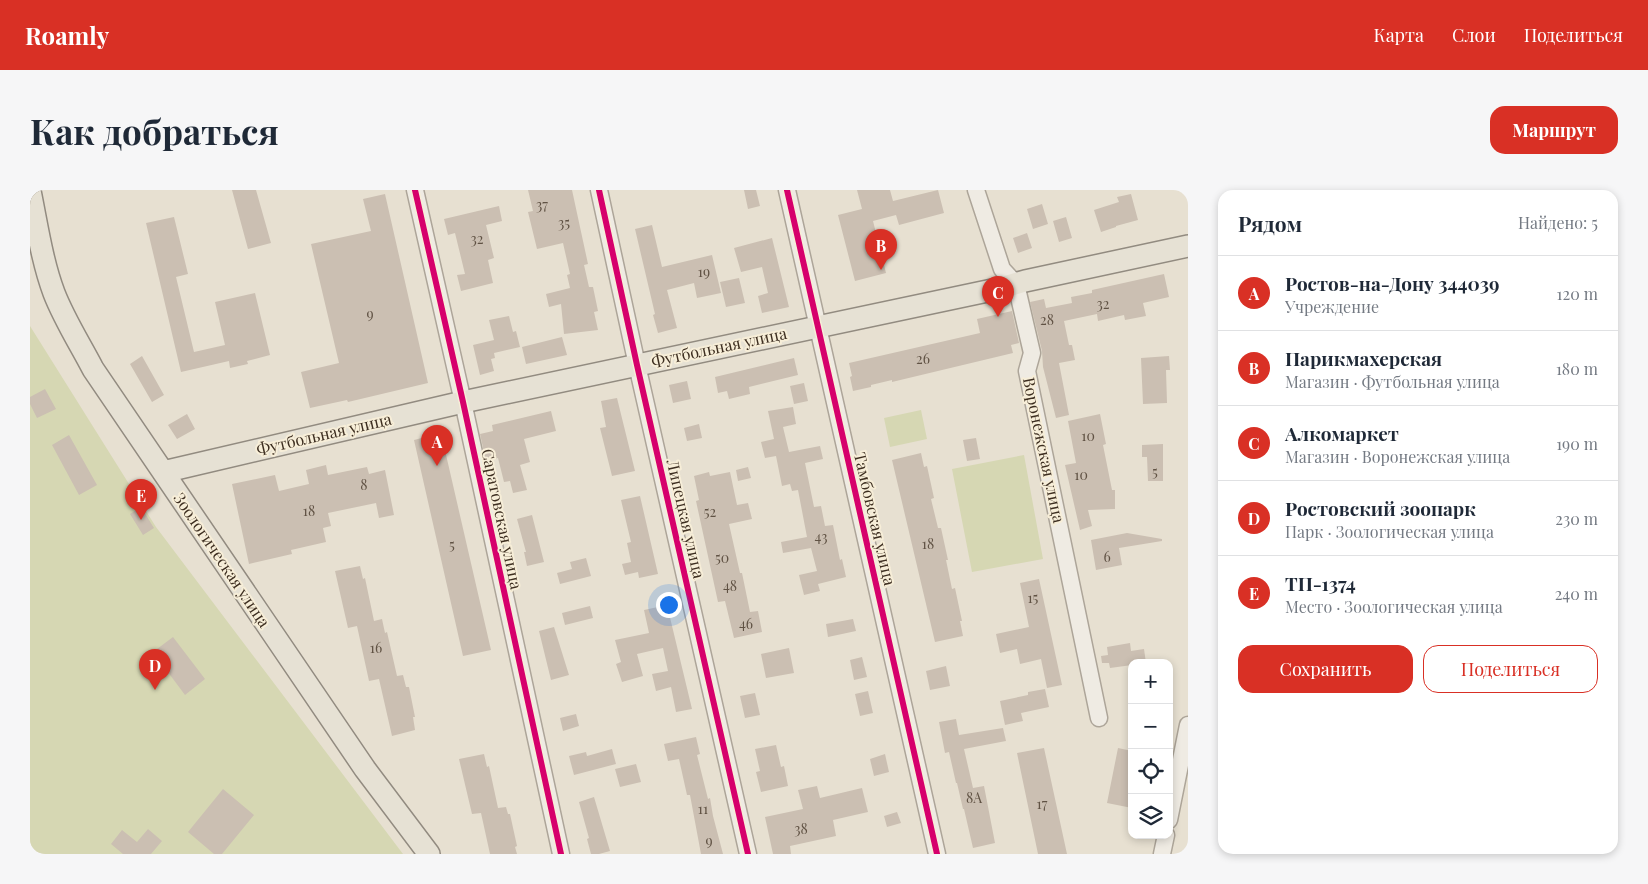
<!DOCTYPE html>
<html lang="ru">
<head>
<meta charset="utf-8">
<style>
  body { margin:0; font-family:"Playfair Display",serif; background:#f6f6f7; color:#1f2937 }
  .controls { position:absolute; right:15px; bottom:15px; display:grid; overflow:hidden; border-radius:10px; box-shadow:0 2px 8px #0003 }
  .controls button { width:45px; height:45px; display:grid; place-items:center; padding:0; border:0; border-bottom:1px solid #e0e1e3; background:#fff; color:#1f2937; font:25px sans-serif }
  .you { position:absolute; left:638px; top:414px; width:18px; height:18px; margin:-12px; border:4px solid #fff; border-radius:50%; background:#1a73e8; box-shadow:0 0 0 8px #1a73e833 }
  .badge { display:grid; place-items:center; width:32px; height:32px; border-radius:50%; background:#d93025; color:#fff; font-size:16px; font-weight:700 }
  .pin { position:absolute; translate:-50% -41px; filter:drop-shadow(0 1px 2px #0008) }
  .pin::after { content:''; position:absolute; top:26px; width:18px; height:15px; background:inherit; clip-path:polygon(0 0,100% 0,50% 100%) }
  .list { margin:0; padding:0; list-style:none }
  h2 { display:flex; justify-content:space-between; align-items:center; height:65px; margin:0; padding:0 20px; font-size:21px }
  h2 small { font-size:16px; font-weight:400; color:#747a83 }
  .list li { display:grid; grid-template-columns:32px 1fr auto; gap:15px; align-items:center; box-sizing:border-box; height:75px; padding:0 20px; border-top:1px solid #e0e1e3 }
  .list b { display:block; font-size:19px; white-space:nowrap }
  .list p { margin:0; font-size:16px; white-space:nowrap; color:#747a83 }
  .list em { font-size:16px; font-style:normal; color:#747a83 }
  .actions { display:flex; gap:10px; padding:15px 20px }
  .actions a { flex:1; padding:11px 0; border:1px solid #d93025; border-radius:15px; text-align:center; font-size:18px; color:#d93025 }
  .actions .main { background:#d93025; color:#fff }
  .icon { flex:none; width:28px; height:28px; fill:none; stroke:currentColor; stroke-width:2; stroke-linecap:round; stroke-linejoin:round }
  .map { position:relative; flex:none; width:1158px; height:664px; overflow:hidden; border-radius:15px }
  header { display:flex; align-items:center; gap:30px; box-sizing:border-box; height:70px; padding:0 25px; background:#d93025; color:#fff }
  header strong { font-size:24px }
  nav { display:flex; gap:28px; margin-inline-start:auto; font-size:18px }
  .intro { display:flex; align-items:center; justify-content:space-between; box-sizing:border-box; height:120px; padding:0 30px }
  h1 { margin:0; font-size:35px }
  .button { padding:12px 22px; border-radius:15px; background:#d93025; color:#fff; font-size:18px; font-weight:700 }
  main { display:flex; gap:30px; padding:0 30px }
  aside { flex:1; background:#fff; border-radius:15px; box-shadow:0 2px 8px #0003 }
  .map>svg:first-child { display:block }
</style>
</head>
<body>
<header>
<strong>Roamly</strong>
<nav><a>Карта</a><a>Слои</a><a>Поделиться</a></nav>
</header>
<div class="intro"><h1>Как добраться</h1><a class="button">Маршрут</a></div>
<main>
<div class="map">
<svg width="1158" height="664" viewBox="0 0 1158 664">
  <rect width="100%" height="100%" fill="#e7e0d1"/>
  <path fill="#d6d7b3" d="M0,136L126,337L373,664H0Z
    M891,220L897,249L860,257L854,228Z
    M994,265L1013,369L942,382L922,279Z"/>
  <path fill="#cbbfb2" d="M202,0H226L241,53L218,59Z
    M498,0H542L558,74L554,75L559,97H563L568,121L564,122L568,140L534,144L531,114L519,117L516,104L540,98L537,85L540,84L533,53L507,59L498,22L503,21Z
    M714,0H726L730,16L718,19Z
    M827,0H860L863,11L908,0L914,23L869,35L866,25L843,31L856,83L825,91L808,25L832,19Z
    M355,4L398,193L318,212L317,210L280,218L271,182L309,173L281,54L341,41L333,9Z
    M1101,4L1108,30L1086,36V37L1071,42L1064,20L1089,12L1087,7Z
    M1012,14L1018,34L1003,39L997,19Z
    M469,16L472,31L456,35L464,68L458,70L463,93L431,101L427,85L435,84L425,43L418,45L414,29Z
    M144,27L158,84L146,87L164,162L195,155L185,112L225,103L240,165L217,171L218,174L200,178L199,171L151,182L116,33Z
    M1036,27L1042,48L1029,52L1023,31Z
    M622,35L632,77L682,65L691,103L667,108L664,93L637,100L647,138L628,143L623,125L625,124L605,39Z
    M997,43L1002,58L988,63L983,48Z
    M742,48L759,117L732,123L728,106L738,103L732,77L711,82L704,58Z
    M1134,84L1139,107L1113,113L1116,126L1095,130L1094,125L1068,131L1067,124L1034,131L1039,155H1042L1045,170L1029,173L1039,225L1026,228L1013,177L1012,161L1000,112L1014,109L1016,118L1042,113L1041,107L1062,103V100Z
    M709,88L715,113L696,117L690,92Z
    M982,121L989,153L981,155L983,163L862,192V190L841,195V197L823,201L820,187L822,186L819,173L950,143L947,129Z
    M479,126L483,142L486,141L490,157L464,163L465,168L461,169L464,181L450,185L443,155L464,150L459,130Z
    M532,147L537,165L496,174L492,157Z
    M112,166L134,205L122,212L100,174Z
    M1139,166L1140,180H1136L1137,213L1113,214L1111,168Z
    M764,168L768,185L719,197L720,204L699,209L697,201L688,203L685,187Z
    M657,191L661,209L643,213L639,195Z
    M774,193L778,211L764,214L760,196Z
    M15,199L26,219L7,228L0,214V207Z
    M587,208L605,281L582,286L570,238L576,237L571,211Z
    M763,217L766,234L753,237L759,262L790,256L793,269L775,273L784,317L791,316L795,336L803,335L810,370L812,369L816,387L788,394L790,401L774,405L769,385L787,381L781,358L753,363L751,352L777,347L768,300L762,301L760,294L752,296L746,266L735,268L731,252L744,249L738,221Z
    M521,221L526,241L494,249L500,272L490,275L497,300L483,303L480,291L474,292L468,268L456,271L450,244L463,241L462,235Z
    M157,224L165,239L147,249L138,235Z
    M1070,224L1076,254L1073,255L1082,300H1085V319L1058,320L1062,336L1050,340L1035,275L1046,273L1038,231Z
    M669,234L672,248L657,251L654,238Z
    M411,243L461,460L433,466L384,250Z
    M39,245L67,295L49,305L22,255Z
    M946,248L950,269L937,271L933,250Z
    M1133,254V291H1118L1117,267H1112V255Z
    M891,263L894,277L897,276L904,308L901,309L908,338H911L918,370H916L922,399L925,398L932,431H930L933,446L905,452L862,270Z
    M296,275L298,285L337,277L339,284L355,280L364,325L349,328L346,313L298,323L301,336L293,338L296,352L261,360L262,364L219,374L202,294L245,285L249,301L279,294L276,280Z
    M718,277L721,288L708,291L706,280Z
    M679,282L680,286L700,282L707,315L718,313L722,329L699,334L710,383H712L720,422L728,421L732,442L704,448L695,411L688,412L666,311L669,310L664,286Z
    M610,306L628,384L609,388L608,382L595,385L592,374L601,372L597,353L601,352L591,310Z
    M111,317L124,338L113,345L100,324Z
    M502,325L514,372L497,376L494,362H496L487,329Z
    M1097,343L1132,349V351L1089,358L1092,375L1066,380L1061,350Z
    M556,368L561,386L530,394L527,383L542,379L540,372Z
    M330,376L333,389L335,388L344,431L352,429L355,443L357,442L367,486L373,485L376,497H379L385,527H383L385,540L362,546L349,489L339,491L327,436L318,438L305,381Z
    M1009,389L1032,495L1017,498L1011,469L990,474L987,459L970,463L966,444L999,437L990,393Z
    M637,415L662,519L646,522L641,497L626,501L622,484L638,481L633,458L607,464L613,486L592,492L586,474L591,472L585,450L619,443L614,420Z
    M560,416L563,428L535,435L532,423Z
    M823,429L826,441L798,447L796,434Z
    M524,437L539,485L521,490L509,441Z
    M143,447L175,489L155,505L123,462Z
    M1100,453L1101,461L1114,459L1116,473H1102V475L1080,478L1079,473H1072L1071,466L1078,465L1077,457Z
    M759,458L764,483L736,488L731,464Z
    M832,467L837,487L824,490L820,470Z
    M916,476L920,496L900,500L896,481Z
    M1015,499L1019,517L991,523L993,531L975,535L970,511L998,505V502Z
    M838,501L843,523L830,526L825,504Z
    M725,503L730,525L715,528L710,506Z
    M546,524L549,536L533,541L530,528Z
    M926,529L929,545L973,538L976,551L934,559L943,598L954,596L965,653L943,658L934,619H933L927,593H926L919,562L915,563L909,532Z
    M666,547L670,564L667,565L678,609L680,608L683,626L693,664H671L660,605H657L649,569L638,571L634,554Z
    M746,555L751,577L754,576L758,596L731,602L726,582L730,581L725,559Z
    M1014,558L1037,664H1008L987,563Z
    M1088,558L1102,561V618L1077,613Z
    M582,559L586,574L544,585L539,566L556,562L557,566Z
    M454,564L457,577L459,576L468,618L476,617L478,624H480L487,656L485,657L487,664H460L451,623L442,624L429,569Z
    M855,564L859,582L844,586L840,569Z
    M606,574L611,592L590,597L585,579Z
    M787,596L790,608L832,598L838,622L803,630L806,646L760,656L761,664H743L735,627L773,619L768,600Z
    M193,599L224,625L192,664H184L158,642Z
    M564,607L580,661L569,664H561L557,649L559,648L549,612Z
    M867,622L871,633L857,637L854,626Z
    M118,639L132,651L121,664H93L81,654L92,640L107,652Z"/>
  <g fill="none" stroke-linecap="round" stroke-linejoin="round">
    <g stroke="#ada599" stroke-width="19">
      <path id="minor" d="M385,0L433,212L531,664
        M569,0L607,175L718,664
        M757,0L907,664
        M946,0L972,79L986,94L1002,163L997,181L1069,528
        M1139,630L1158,535
        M1132,664L1136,645"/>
    </g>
    <g stroke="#928b80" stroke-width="24">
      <path id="major" d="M0,1C7,35 12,71 24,103C34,129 50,154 63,179L335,579L399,664
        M133,282L433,212L967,99L995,91L1158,56"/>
    </g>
    <use href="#minor" stroke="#efebe3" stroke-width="16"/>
    <use href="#major" stroke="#e6e1d4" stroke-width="21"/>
    <g stroke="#f7eed8" stroke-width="9">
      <path id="cycleway" d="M385,0L433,212L531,664
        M569,0L607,175L718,664
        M757,0L907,664"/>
    </g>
    <use href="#cycleway" stroke="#d6006c" stroke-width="6"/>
  </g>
  <g text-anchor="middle" stroke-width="4" stroke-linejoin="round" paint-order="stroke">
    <g font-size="14" fill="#605244">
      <text x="512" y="20">37</text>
      <text x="534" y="38">35</text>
      <text x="447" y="54">32</text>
      <text x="674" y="87">19</text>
      <text x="1073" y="119">32</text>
      <text x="340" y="129">9</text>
      <text x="1017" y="135">28</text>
      <text x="893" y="174">26</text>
      <text x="1058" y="251">10</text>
      <text x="1125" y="287">5</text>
      <text x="1051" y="290">10</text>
      <text x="334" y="300">8</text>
      <text x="279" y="326">18</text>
      <text x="680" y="327">52</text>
      <text x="791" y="352">43</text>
      <text x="898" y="359">18</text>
      <text x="422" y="360">5</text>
      <text x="1077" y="372">6</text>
      <text x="692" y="373">50</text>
      <text x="700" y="401">48</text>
      <text x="1003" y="413">15</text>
      <text x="716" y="439">46</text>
      <text x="346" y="463">16</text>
      <text x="944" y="613">8А</text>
      <text x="1012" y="619">17</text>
      <text x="673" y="624">11</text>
      <text x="771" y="644">38</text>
      <text x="679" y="656">9</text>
    </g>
    <g font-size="16" fill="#3d2e20" stroke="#f7eed8">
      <text transform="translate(689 157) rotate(-12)" y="6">Футбольная улица</text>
      <text transform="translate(294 244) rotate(-13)" y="6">Футбольная улица</text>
      <text transform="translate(1014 260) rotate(78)" y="6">Воронежская улица</text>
      <text transform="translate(472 329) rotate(78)" y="6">Саратовская улица</text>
      <text transform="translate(656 329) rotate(77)" y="6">Липецкая улица</text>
      <text transform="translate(845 329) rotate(77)" y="6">Тамбовская улица</text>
      <text transform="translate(192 370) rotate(56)" y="6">Зоологическая улица</text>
    </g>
  </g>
</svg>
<div class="controls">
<button>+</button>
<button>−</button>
<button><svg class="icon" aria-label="locate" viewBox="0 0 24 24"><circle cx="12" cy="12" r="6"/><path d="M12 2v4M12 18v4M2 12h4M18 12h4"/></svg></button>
<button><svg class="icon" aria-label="layers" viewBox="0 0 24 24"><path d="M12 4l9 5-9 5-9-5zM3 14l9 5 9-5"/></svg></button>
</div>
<div class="you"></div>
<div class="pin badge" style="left:407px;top:276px">A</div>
<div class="pin badge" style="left:851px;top:80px">B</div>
<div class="pin badge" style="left:968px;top:127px">C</div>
<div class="pin badge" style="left:125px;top:500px">D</div>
<div class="pin badge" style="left:111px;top:330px">E</div>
</div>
<aside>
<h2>Рядом<small>Найдено: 5</small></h2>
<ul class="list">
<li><span class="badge">A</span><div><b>Ростов-на-Дону 344039</b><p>Учреждение</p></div><em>120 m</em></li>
<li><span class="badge">B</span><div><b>Парикмахерская</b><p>Магазин · Футбольная улица</p></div><em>180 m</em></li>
<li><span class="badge">C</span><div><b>Алкомаркет</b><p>Магазин · Воронежская улица</p></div><em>190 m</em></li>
<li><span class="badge">D</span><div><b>Ростовский зоопарк</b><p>Парк · Зоологическая улица</p></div><em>230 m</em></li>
<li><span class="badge">E</span><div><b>ТП-1374</b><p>Место · Зоологическая улица</p></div><em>240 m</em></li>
</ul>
<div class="actions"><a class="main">Сохранить</a><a>Поделиться</a></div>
</aside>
</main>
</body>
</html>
